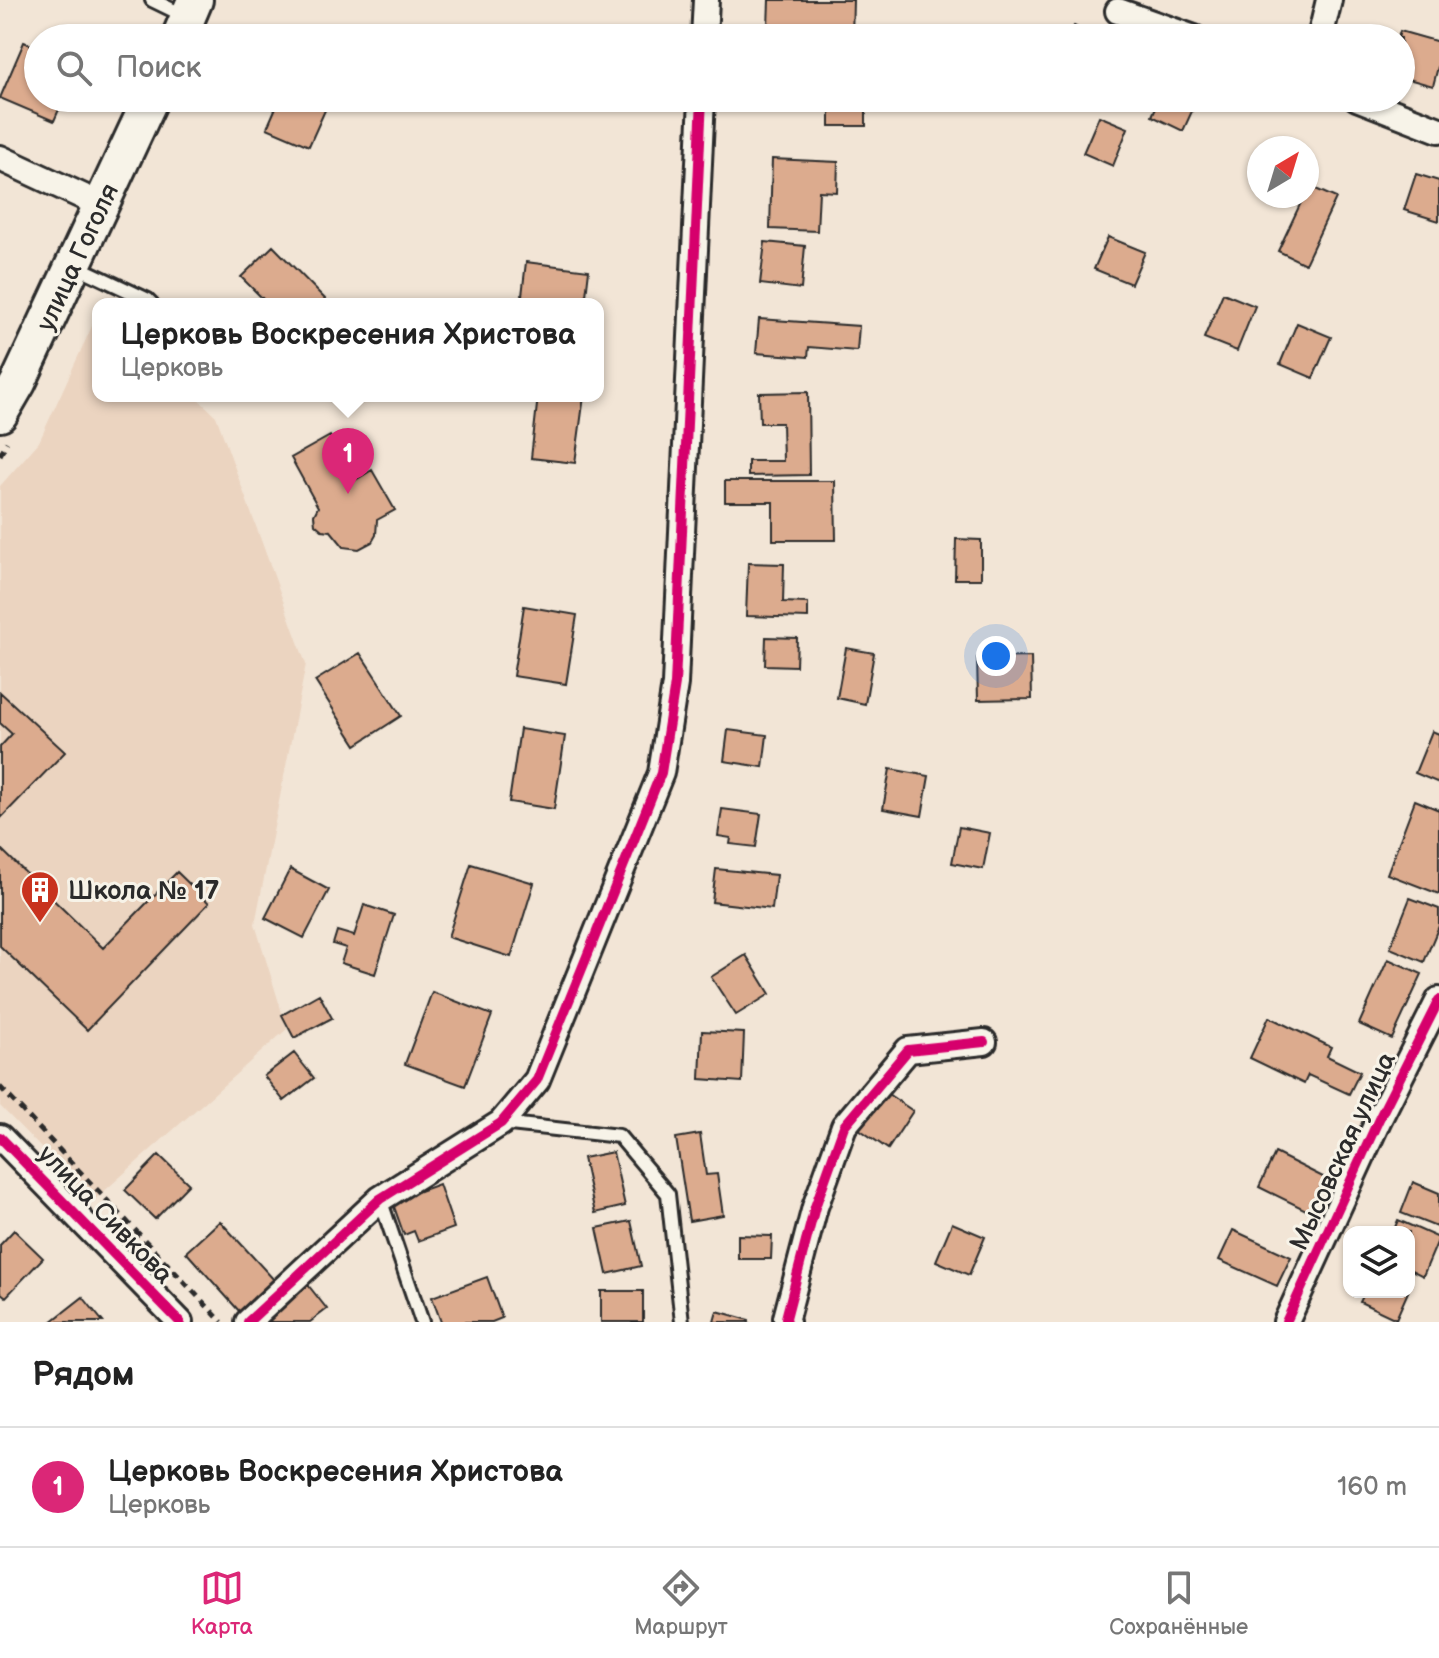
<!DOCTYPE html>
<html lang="ru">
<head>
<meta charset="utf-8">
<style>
  body { margin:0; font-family:"Balsamiq Sans",sans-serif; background:#f2f2f2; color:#222 }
  .controls { position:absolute; right:24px; bottom:24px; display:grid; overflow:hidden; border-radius:16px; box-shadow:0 2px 6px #0004 }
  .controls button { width:72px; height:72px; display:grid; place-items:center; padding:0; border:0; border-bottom:2px solid #e0e0e0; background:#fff; color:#222; font:40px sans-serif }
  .compass { position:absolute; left:1247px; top:136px; width:72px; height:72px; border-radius:50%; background:#fff; box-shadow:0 2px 6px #0004; rotate:38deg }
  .you { position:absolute; left:996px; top:656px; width:28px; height:28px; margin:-20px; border:6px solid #fff; border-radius:50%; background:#1a73e8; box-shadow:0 0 0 12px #1a73e833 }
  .badge { display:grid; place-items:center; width:52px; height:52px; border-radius:50%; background:#db2777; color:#fff; font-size:26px; font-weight:700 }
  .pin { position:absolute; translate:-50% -66px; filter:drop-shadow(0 2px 4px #0008) }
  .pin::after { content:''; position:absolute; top:42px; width:28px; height:24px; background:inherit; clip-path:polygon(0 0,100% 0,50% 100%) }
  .popup { position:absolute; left:92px; top:298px; width:512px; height:104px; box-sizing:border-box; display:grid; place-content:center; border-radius:16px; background:#fff; filter:drop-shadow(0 2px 6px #0005); font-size:26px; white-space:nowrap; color:#767676 }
  .popup b { font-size:30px; color:#222 }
  .popup::after { content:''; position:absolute; left:50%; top:100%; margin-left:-16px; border:16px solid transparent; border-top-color:#fff }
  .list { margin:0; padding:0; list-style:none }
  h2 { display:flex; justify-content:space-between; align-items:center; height:104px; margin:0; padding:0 32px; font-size:34px }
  h2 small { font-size:26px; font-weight:400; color:#767676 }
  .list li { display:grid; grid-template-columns:52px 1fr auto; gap:24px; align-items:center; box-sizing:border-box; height:120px; padding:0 32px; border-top:2px solid #e0e0e0 }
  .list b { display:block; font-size:30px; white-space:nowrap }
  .list p { margin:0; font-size:26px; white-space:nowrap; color:#767676 }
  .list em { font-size:26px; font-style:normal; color:#767676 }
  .icon { flex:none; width:44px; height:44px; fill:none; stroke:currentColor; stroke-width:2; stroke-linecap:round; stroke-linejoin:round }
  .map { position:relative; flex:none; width:1439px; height:1322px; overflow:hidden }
  .search { position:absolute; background:#fff; box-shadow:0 2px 6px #0004; left:24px; right:24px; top:24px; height:88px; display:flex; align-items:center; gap:20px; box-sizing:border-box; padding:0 28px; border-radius:44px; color:#767676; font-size:30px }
  .sheet { height:224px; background:#fff }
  nav { display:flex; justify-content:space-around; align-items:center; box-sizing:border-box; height:112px; border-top:2px solid #e0e0e0; background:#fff; font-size:22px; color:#767676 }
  nav a { display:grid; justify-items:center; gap:4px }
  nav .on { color:#db2777 }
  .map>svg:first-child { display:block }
</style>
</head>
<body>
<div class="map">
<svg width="1439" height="1322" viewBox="0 0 1439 1322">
  <rect width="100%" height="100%" fill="#f2e5d6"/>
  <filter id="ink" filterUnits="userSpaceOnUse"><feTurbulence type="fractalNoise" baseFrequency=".0125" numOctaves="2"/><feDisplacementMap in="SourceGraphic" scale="16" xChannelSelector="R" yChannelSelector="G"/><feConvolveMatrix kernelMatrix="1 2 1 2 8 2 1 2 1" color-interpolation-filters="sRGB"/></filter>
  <g filter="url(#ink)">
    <path fill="#ebd4c0" d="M98,313V396H195L216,416L306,664L255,924L287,1029L93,1201L0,1106V486L39,442Z"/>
    <path fill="#dcab8e" stroke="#2b2b2b" stroke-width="2" d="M769,0H853L852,38H807V29L768,27Z
      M1074,26L1097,38H1067Z
      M1400,31L1439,42V63L1433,86L1401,77V38H1398Z
      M24,42L38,48V98H64L54,121L0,98Z
      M280,98L330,99L309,146L267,128Z
      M830,98H866V126H830Z
      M1160,98H1198L1183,131L1152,116Z
      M1099,116L1128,128L1113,166L1083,153Z
      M772,159L838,162L837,192L819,191L817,231L770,229Z
      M1416,174L1439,181V221L1404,210Z
      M1309,186L1336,198L1305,264L1278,251L1304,196H1307Z
      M1108,237L1145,252L1131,284L1094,269Z
      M765,242L805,246L801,289L760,284Z
      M273,246L330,304H268L241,277Z
      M526,262L589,270L585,304H521Z
      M1223,293L1255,306L1237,351L1204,338Z
      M759,319L859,326L857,351L809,347L808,357L756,353Z
      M1297,323L1331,337L1313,378L1280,364Z
      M808,392L809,475L748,476V461H783L782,423H760L759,393Z
      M538,396H584L575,463L531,458Z
      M330,436L355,480L372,470L395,510L377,520L376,535L372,542L359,549L344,547L331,531L322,530L315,524L314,515L318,507L291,458Z
      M725,481H835L836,540H773V502H725Z
      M956,539L981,540V579H955Z
      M748,563L784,564L783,602L808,603V618L746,616Z
      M524,606L577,615L566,684L513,676Z
      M766,637L797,638L796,666L765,665Z
      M846,648L874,653L865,704L837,698Z
      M360,653L401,716L356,745L315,681Z
      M1031,657L1032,699L978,700L977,658Z
      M0,692L65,752L0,819V747L12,734L0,723Z
      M520,729L565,736L554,809L509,802Z
      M728,730L767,735L763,767L724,761Z
      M1432,731L1439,734V783L1415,773Z
      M890,769L929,776L922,816L883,809Z
      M1415,800L1439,810V894L1387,874Z
      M722,809L761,814L756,847L730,844L731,838L718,836Z
      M959,827L990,833L983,869L952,863Z
      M0,848L103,948L177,872L209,903L87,1030L0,946Z
      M471,864L534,883L511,957L448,937Z
      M290,869L329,890L304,938L265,918Z
      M716,869L776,875L772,909L712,902Z
      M1410,898L1439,909V926L1424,962L1390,948Z
      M364,905L394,915L375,974L341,963L346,948L333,944L337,931L354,936Z
      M746,955L770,994L736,1015L711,977Z
      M1388,959L1422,974L1392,1039L1359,1024Z
      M432,992L492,1015L465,1086L405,1064Z
      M319,994L332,1018L294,1038L282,1015Z
      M1269,1017L1331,1047L1327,1056L1360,1072L1349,1094L1308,1075L1304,1084L1250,1058Z
      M702,1031L744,1033L742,1082L700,1079Z
      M294,1053L314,1078L284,1101L264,1076Z
      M885,1092L913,1111L888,1149L859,1129Z
      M700,1134L706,1175L717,1174L723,1215L689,1221L676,1138Z
      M613,1152L625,1206L595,1213L583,1158Z
      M1275,1153L1325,1178L1308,1211L1259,1187Z
      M159,1155L189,1184L155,1219L125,1190Z
      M1413,1182L1439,1193V1228L1401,1213Z
      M439,1184L454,1228L418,1241L414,1231L404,1235L392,1201Z
      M1398,1220L1439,1238L1423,1276L1409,1269V1232H1393Z
      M220,1221L275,1281L240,1312L186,1252Z
      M631,1221L641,1266L607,1274L597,1228Z
      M952,1223L985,1237L969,1275L936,1261Z
      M14,1230L43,1258L6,1297L0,1292V1245Z
      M1233,1230L1291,1257L1277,1286L1219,1260Z
      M738,1235L772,1236L771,1259H738Z
      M487,1277L502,1318L492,1322H441L432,1297Z
      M308,1285L327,1309L310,1322H261Z
      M601,1291H643V1322H601Z
      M1365,1292H1408L1396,1319L1360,1302Z
      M83,1297L103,1322H51Z
      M717,1311L749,1320V1322H714Z"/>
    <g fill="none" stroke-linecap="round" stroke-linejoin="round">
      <g stroke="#2b2b2b" stroke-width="18">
        <path id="service" d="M152,0L185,16
          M76,266L148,300L152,304
          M501,1123L619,1136L668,1194L682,1322
          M380,1199L422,1322"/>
      </g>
      <g stroke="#2b2b2b" stroke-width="30">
        <path id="minor" d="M1118,11L1194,38
          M704,38L706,0
          M1320,38L1329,0
          M1357,98L1439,130
          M0,158L101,205
          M0,1137L180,1322
          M248,1322L380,1199L501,1123L537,1080L661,773L675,684L702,98
          M787,1322L786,1318L815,1207L844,1126L908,1050L984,1042
          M1286,1322L1379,1119L1439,1000"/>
      </g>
      <g stroke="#2b2b2b" stroke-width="40">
        <path id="secondary" d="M179,38L195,0
          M0,414L18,383L151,98"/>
      </g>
      <path stroke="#2b2b2b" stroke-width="5" stroke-dasharray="8 6" stroke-linecap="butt" d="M0,455L7,442
        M0,1087L222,1322"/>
      <use href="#service" stroke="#f7f3e8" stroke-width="12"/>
      <use href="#minor" stroke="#f7f3e8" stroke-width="24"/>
      <use href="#secondary" stroke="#f7f3e8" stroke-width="34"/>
      <g stroke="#f7f3e8" stroke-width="15">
        <path id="cycleway" d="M0,1137L180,1322
          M248,1322L380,1199L501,1123L537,1080L661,773L675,684L702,98
          M787,1322L786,1318L815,1207L844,1126L908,1050L984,1042
          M1286,1322L1379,1119L1439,1000"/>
      </g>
      <use href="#cycleway" stroke="#d6006c" stroke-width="10"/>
    </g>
  </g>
  <defs>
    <g id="building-pin" transform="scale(2)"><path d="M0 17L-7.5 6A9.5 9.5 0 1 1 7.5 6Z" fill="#c8321e" stroke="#f7f3e8"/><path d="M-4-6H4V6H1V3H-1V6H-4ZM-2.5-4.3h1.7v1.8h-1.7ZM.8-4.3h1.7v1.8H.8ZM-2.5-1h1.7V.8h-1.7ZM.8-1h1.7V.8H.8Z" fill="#fff"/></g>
  </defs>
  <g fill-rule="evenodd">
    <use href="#building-pin" x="40" y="890"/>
  </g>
  <g text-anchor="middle" stroke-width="6" stroke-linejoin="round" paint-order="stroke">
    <g font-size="26" fill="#2b2b2b" stroke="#f7f3e8">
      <text transform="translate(77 257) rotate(-65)" y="9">улица Гоголя</text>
      <text transform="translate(1342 1151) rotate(-65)" y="9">Мысовская улица</text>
      <text transform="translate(106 1214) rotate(46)" y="9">улица Сивкова</text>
    </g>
    <g font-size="26" font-weight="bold" fill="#2b2b2b" stroke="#f7f3e8" text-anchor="start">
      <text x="68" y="899">Школа № 17</text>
    </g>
  </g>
</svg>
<div class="controls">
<button><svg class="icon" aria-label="layers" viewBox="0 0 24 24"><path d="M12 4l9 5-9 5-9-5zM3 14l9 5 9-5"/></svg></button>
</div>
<svg class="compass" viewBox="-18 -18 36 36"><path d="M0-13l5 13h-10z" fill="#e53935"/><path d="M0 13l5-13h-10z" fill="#767676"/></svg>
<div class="you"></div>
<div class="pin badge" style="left:348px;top:494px">1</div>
<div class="popup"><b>Церковь Воскресения Христова</b>Церковь</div>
<div class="search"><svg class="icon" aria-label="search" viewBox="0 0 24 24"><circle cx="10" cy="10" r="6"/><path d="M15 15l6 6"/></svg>Поиск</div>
</div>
<section class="sheet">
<h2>Рядом<small></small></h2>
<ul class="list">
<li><span class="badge">1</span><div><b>Церковь Воскресения Христова</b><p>Церковь</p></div><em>160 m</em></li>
</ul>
</section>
<nav>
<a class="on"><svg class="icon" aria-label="map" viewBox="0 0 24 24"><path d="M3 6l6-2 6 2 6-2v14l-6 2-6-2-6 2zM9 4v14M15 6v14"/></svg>Карта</a>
<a><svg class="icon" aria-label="directions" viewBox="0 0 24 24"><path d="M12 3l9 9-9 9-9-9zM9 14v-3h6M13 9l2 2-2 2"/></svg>Маршрут</a>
<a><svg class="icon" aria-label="saved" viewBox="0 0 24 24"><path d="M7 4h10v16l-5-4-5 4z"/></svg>Сохранённые</a>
</nav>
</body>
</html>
